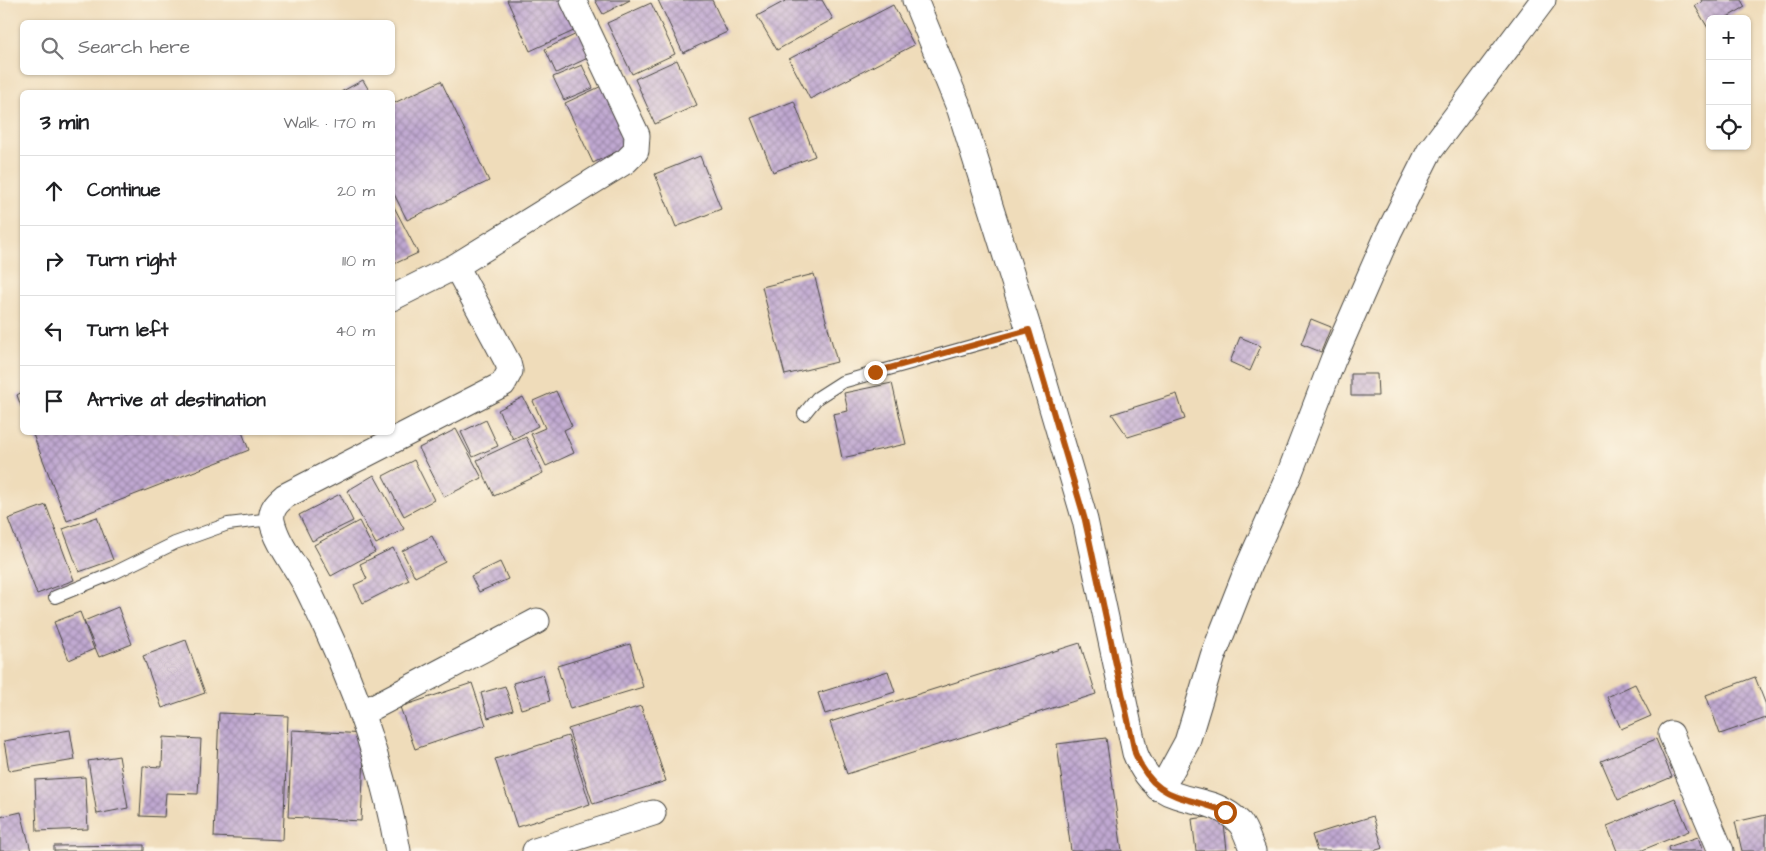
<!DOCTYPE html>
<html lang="en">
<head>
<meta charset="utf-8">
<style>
  body { margin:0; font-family:"Architects Daughter",sans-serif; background:#f2f2f2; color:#202124 }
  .controls { position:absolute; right:15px; top:15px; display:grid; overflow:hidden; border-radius:8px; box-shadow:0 1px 4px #0004 }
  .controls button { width:45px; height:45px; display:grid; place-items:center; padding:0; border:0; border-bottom:1px solid #e0e0e0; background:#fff; color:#202124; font:25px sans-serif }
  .stop { position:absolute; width:15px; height:15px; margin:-11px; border:4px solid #b45309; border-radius:50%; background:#fff }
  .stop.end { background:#b45309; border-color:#fff; box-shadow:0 1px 5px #0008 }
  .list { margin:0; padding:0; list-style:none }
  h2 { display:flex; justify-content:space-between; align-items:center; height:65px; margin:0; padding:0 20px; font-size:21px }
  h2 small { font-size:16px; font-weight:400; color:#757577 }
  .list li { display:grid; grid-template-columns:32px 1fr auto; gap:15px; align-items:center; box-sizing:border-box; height:70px; padding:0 20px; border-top:1px solid #e0e0e0 }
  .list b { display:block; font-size:19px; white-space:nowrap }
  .list em { font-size:16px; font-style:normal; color:#757577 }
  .icon { flex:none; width:28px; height:28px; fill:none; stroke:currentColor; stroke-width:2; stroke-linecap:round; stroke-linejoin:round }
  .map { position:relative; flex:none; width:1766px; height:851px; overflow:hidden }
  .search { position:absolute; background:#fff; box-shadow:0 1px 4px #0004; left:20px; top:20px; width:375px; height:55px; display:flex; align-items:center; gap:12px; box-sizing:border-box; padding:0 18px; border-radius:8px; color:#757577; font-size:19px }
  .panel { position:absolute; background:#fff; box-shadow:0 1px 4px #0004; left:20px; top:90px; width:375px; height:345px; border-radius:8px }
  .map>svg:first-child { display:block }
</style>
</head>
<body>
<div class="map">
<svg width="1766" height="851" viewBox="0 0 1766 851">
  <defs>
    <pattern id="building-cross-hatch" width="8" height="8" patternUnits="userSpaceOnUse" patternTransform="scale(1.25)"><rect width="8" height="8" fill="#c0a8d1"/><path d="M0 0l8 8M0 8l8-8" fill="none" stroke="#9c89aa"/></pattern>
  </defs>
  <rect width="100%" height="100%" fill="#fcf5e5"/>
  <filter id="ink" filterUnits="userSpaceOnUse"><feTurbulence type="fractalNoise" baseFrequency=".02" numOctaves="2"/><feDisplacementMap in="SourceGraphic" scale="10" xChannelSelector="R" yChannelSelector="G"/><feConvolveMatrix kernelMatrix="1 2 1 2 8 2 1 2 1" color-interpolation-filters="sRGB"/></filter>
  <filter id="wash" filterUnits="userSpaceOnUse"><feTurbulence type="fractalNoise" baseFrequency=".0096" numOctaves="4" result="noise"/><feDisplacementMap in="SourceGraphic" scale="20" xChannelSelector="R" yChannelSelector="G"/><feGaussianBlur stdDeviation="1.12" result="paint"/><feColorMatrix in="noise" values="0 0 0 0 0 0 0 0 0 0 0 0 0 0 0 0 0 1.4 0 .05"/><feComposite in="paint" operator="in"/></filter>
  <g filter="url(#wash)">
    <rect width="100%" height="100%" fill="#efdcba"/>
    <g id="blocks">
      <path fill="url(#building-cross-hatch)" d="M507,0H564L578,29L530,51Z
        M595,0H630L603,14Z
        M658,0H712L727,32L683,53Z
        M787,0H822L833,19L777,50L757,16Z
        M1701,0H1741L1745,7L1724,19H1710V27L1708,28L1695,6L1702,2Z
        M651,3L675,54L632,74L607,23Z
        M893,5L914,45L810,99L789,59Z
        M583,31L594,55L556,73L545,49Z
        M677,60L697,105L655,124L635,79Z
        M582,65L593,88L564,100L553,77Z
        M363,80L370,92H341Z
        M441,81L489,181L407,220L392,190V104Z
        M606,84L634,143L593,163L565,103Z
        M794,101L815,156L773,172L751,118Z
        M700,156L721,209L676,227L655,174Z
        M392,203L418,253L392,265Z
        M814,274L837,362L785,375L762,287Z
        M1311,319L1331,327L1321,352L1301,344Z
        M1240,337L1261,346L1250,371L1230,362Z
        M1351,374H1377L1378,396H1351Z
        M892,383L906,444L842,458L833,414L848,411L844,393Z
        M556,391L572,426L564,430L574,453L546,466L531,434L545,428L533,401Z
        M22,392V409L17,395Z
        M1177,394L1185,419L1128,437L1112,414Z
        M523,397L538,426L513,439L498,410Z
        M486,420L498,446L473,457L461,432Z
        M456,429L482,478L444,497L419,448Z
        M32,432H242L249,450L67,521Z
        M526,437L543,473L494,496L477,460Z
        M414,460L434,500L404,516L383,476Z
        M374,475L404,529L376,544L347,491Z
        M340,494L353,521L312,541L299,515Z
        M46,505L74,580L37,594L8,519Z
        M97,517L113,560L79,572L63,529Z
        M359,521L375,552L331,576L314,545Z
        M432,536L445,562L415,577L402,551Z
        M393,548L409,580L363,603L354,585L367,579L360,564Z
        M500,562L508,579L479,592L471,576Z
        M118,607L132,644L99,657L84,621Z
        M80,612L94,649L69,660L54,622Z
        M186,640L205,693L162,708L143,656Z
        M1080,643L1096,694L847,774L830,722Z
        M630,644L643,687L570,709L557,666Z
        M888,671L895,692L825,714L818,693Z
        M543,674L550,701L521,709L513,683Z
        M1755,677L1766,705V718L1720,734L1706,695Z
        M472,683L486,725L415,749L400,707Z
        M1635,684L1651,716L1621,729L1607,697Z
        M505,686L513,710L488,718L481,693Z
        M641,706L666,781L593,804L568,729Z
        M219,713L288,716L283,840L214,837Z
        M70,730L75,760L9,771L4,741Z
        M292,730L365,734L361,821L288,817Z
        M568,736L590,804L517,827L495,759Z
        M163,737L201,739L198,794L166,793L164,817L140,816L143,766L162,767Z
        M1106,738L1122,851H1071L1057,744Z
        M1656,739L1672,777L1618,800L1601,761Z
        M119,756L128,808L97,814L88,761Z
        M85,777L88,829L37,831L35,780Z
        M1675,798L1689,831L1640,851H1617L1607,826Z
        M21,812L31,851H0V817Z
        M1223,815L1227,850L1196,851L1192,819Z
        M1766,815V851H1742L1735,822Z
        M1373,816L1383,848L1373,851H1317L1312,835Z
        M1698,837L1703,851H1669L1668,847Z
        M144,845V851H54V846Z"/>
    </g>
  </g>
  <g filter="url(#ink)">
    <use href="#blocks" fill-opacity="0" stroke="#484640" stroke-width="1"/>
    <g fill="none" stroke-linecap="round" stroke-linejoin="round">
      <g stroke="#484640" stroke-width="14">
        <path id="service" d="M804,414L817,398L842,382L1029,330
          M55,597L114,573L175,543L228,524L271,519"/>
      </g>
      <g stroke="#484640" stroke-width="27">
        <path id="minor" d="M915,0L960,110L1029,330L1085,520L1135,753C1160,816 1204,786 1240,823C1246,830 1249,843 1253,851
          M392,298L456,266
          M362,713L537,621
          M1671,734L1721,851
          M1158,788L1169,775L1187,742L1213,656L1248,567L1289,475L1333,360L1389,232L1429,152L1543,0
          M398,851C384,772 358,696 324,623C317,609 311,595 304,582C293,562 277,543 272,521C270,509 277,503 285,496L503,384L510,371L508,363L456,266L626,161L636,151L637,135L573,0
          M535,851L653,813"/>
      </g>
      <use href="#service" stroke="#fff" stroke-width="12"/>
      <use href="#minor" stroke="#fff" stroke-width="25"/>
    </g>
  </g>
  <g fill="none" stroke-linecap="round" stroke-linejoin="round" filter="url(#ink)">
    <path stroke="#b45309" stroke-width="6" d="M875,372L1029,330L1085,520L1135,753C1155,802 1183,794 1225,812"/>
  </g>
</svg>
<div class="controls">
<button>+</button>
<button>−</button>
<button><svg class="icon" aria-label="locate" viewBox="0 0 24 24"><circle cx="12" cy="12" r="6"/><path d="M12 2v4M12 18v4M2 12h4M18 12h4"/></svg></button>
</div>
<div class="stop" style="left:1225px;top:812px"></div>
<div class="stop end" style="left:875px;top:372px"></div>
<div class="search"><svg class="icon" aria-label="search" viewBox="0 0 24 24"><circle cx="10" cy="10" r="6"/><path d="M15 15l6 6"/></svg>Search here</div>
<section class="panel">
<h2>3 min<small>Walk · 170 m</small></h2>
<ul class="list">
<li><svg class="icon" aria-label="ahead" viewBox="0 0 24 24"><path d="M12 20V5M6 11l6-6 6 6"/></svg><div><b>Continue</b></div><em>20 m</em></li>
<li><svg class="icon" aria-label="right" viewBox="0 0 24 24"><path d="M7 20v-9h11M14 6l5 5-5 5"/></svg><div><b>Turn right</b></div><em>110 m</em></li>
<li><svg class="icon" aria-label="left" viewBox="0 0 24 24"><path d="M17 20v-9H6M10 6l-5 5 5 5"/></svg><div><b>Turn left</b></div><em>40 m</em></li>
<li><svg class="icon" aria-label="arrive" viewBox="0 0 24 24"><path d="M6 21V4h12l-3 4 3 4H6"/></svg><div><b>Arrive at destination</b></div></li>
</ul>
</section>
</div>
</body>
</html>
